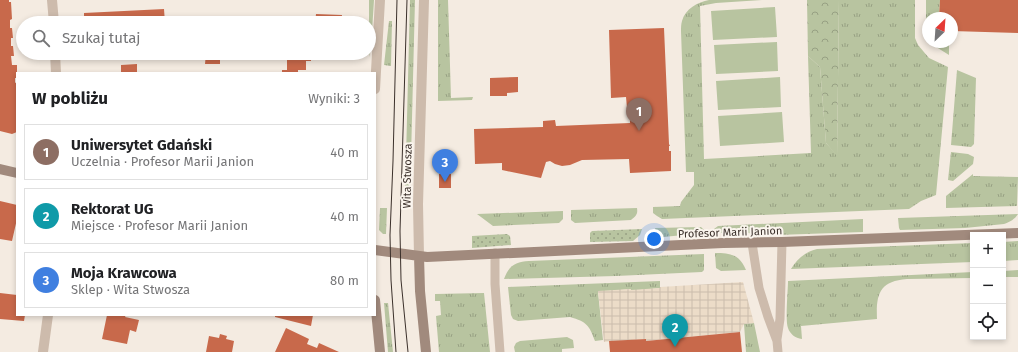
<!DOCTYPE html>
<html lang="pl">
<head>
<meta charset="utf-8">
<style>
  body { margin:0; font-family:"Fira Sans",sans-serif; background:#f6f6f6; color:#202124 }
  .controls { position:absolute; right:12px; bottom:12px; display:grid; overflow:hidden; border-radius:0px; box-shadow:0 2px 6px #0003 }
  .controls button { width:36px; height:36px; display:grid; place-items:center; padding:0; border:0; border-bottom:1px solid #e0e0e0; background:#fff; color:#202124; font:20px sans-serif }
  .compass { position:absolute; left:922px; top:12px; width:36px; height:36px; border-radius:50%; background:#fff; box-shadow:0 2px 6px #0003; rotate:25deg }
  .you { position:absolute; left:654px; top:239px; width:14px; height:14px; margin:-10px; border:3px solid #fff; border-radius:50%; background:#1a73e8; box-shadow:0 0 0 6px #1a73e833 }
  .badge { display:grid; place-items:center; width:26px; height:26px; border-radius:50%; background:#0b8043; color:#fff; font-size:13px; font-weight:700 }
  .pin { position:absolute; translate:-50% -33px; filter:drop-shadow(0 1px 2px #0008) }
  .pin::after { content:''; position:absolute; top:21px; width:14px; height:12px; background:inherit; clip-path:polygon(0 0,100% 0,50% 100%) }
  .list { margin:0; padding:0; list-style:none }
  h2 { display:flex; justify-content:space-between; align-items:center; height:52px; margin:0; padding:0 16px; font-size:17px }
  h2 small { font-size:13px; font-weight:400; color:#757577 }
  .list li { display:grid; grid-template-columns:26px 1fr auto; gap:12px; align-items:center; box-sizing:border-box; height:56px; margin:0 8px 8px; padding:0 8px; border:1px solid #e0e0e0; border-radius:0px }
  .list b { display:block; font-size:15px; white-space:nowrap }
  .list p { margin:0; font-size:13px; white-space:nowrap; color:#757577 }
  .list em { font-size:13px; font-style:normal; color:#757577 }
  .icon { flex:none; width:22px; height:22px; fill:none; stroke:currentColor; stroke-width:2; stroke-linecap:round; stroke-linejoin:round }
  .map { position:relative; flex:none; width:1018px; height:352px; overflow:hidden }
  .search { position:absolute; background:#fff; box-shadow:0 2px 6px #0003; left:16px; top:16px; width:360px; height:44px; display:flex; align-items:center; gap:10px; box-sizing:border-box; padding:0 14px; border-radius:22px; color:#757577; font-size:15px }
  .panel { position:absolute; background:#fff; box-shadow:0 2px 6px #0003; left:16px; top:72px; width:360px; height:244px; border-radius:0px }
  .map>svg:first-child { display:block }
</style>
</head>
<body>
<div class="map">
<svg width="1018" height="352" viewBox="0 0 1018 352">
  <defs>
    <pattern id="grass-tufts" width="24" height="20" patternUnits="userSpaceOnUse"><rect width="24" height="20" fill="#b8c4a0"/><path d="M3 7l-1-3M5 7V3M7 7l1-3M15 17l-1-3M17 17v-4M19 17l1-3" fill="none" stroke="#97a083"/></pattern>
    <pattern id="forest-crowns" width="20" height="18" patternUnits="userSpaceOnUse"><rect width="20" height="18" fill="#b8c4a0"/><path d="M2 6a3 3 0 1 1 6 0M12 15a3 3 0 1 1 6 0" fill="none" stroke="#97a083"/></pattern>
    <pattern id="park-dots" width="8" height="8" patternUnits="userSpaceOnUse"><rect width="8" height="8" fill="#b8c4a0"/><path d="M2 2h.1M6 6h.1" fill="none" stroke="#97a083" stroke-width="1.8" stroke-linecap="round"/></pattern>
    <pattern id="plaza-grid" width="8" height="8" patternUnits="userSpaceOnUse"><rect width="8" height="8" fill="#ecdcc8"/><path d="M0 4h8M4 0v8" fill="none" stroke="#cbbdac"/></pattern>
  </defs>
  <rect width="100%" height="100%" fill="#f4ebe1"/>
  <path fill="url(#grass-tufts)" d="M369,0H374L371,47L369,57Z
    M410,0H415L410,197H405Z
    M438,0H448L451,98L473,97L472,100L438,101Z
    M709,0H762L716,3L700,6L704,159L811,153L808,56L820,67L826,143L837,155L839,0H915V38L918,45L929,58L948,67L936,195L921,201L909,209L662,219L657,216L653,213V207L680,206L681,202L694,185V172H686L681,31C681,28 681,24 682,21C685,9 698,2 709,0Z
    M926,0H940L939,18H928V40L926,34Z
    M389,21H392L391,66L384,65Z
    M930,42H947L949,45V55L933,45Z
    M957,70L976,78L974,144L971,147L951,145Z
    M951,152L968,154L974,157L973,164L953,181L948,180Z
    M973,174V176L1018,177L1017,206L946,208V196Z
    M380,208H387L386,234H383L379,230Z
    M637,208C638,214 636,216 631,220L575,223L571,220V210Z
    M563,211V219L559,223L493,226L477,214Z
    M1018,214C1015,219 1010,222 1004,224L965,228L900,230L899,228L898,218Z
    M863,219V232L777,235L747,233H714V229L718,226Z
    M701,227L705,231V233L663,237L656,233L655,228Z
    M1018,241V260L1003,261V242Z
    M973,243V262L791,269C797,259 805,252 817,249Z
    M715,253C731,253 740,255 746,270L721,271L716,268Z
    M704,254V270L702,272L616,276L504,279C509,265 516,262 529,261Z
    M1018,270V277H1003V271Z
    M973,272V278L907,279C879,281 876,295 877,319L801,326L802,339C795,338 790,334 788,328C785,321 788,290 788,281Z
    M660,281V288L631,291V289L598,292L603,340L595,341C589,325 587,322 570,317L518,321L513,319L511,315L508,287Z
    M484,293L490,352H439L436,316L441,315L440,301H435V294Z
    M384,303H388L393,352H388Z
    M754,323L760,352H746L744,324Z
    M567,337L573,340L574,348L562,349V352H515L514,347L516,343L520,341Z"/>
  <path fill="url(#forest-crowns)" d="M807,0H839L837,156L826,143L820,67L808,56Z"/>
  <path fill="url(#park-dots)" d="M642,229L640,235L633,241L590,242V233L592,231Z
    M507,234L510,236L511,245L472,248V236Z"/>
  <path fill="#b8c4a0" d="M775,7L777,37L713,40L711,11Z
    M777,42L778,71L716,74L714,45Z
    M780,77L781,107L718,110L716,81Z
    M782,112L784,142L720,146L718,116Z"/>
  <path fill="url(#plaza-grid)" d="M743,282L754,323L744,324L740,332L646,341L645,339L604,342L598,291L631,289V290L660,288V287Z"/>
  <path fill="#c8694b" d="M0,0H9V2H11L12,19L10,20V28H12L13,38H11V46H13L14,56H11L12,65H17V78H15V83L17,82V96H16V101H17V132L12,134L0,131Z
    M940,0H1018V33L952,31V18H939Z
    M164,9L165,23H84V13Z
    M316,14L342,15L341,23H315Z
    M664,28L669,144L670,146H669V151H671V171L630,173L629,159L582,160L570,165L562,166L555,164L550,161L546,162L541,178L502,170V163L475,164L474,129L543,127V121L555,120L556,126L630,123V114H631V108H627L626,97L611,98L609,30Z
    M206,53H220V64H205Z
    M294,53H311V61H306V70H298V73H282V70H287V60H294Z
    M137,64V73H121V65Z
    M518,77V92L507,93V96H490V78Z
    M439,174H451V188H439Z
    M0,201L17,205V219L12,241L0,239Z
    M0,293L17,295V315H25L24,321L0,319Z
    M107,315H126L125,317L139,320L136,332L130,330L127,344L102,339Z
    M275,315H313L311,326L275,317Z
    M286,328L309,339L307,344L317,348L319,343L339,352H275Z
    M740,332L742,352H610L609,341L646,339V341Z
    M220,334L227,336L226,339L234,341L232,352H206L209,336L219,338Z"/>
  <g fill="none" stroke-linecap="round" stroke-linejoin="round">
    <path stroke="#cdbbac" stroke-width="9" d="M752,243L759,288L768,317L777,341L778,352
      M495,253V284L500,352
      M777,339L780,319L782,242"/>
    <path stroke="#cdbbac" stroke-width="10" d="M52,0L54,23
      M55,53L56,73
      M375,89L380,0
      M419,256L418,204L424,0
      M43,352L48,315"/>
    <path stroke="#a18a7d" stroke-width="10" d="M0,169L17,173
      M375,250L427,257L723,243L782,242L1018,233
      M419,256L420,291L426,352
      M375,300L380,352"/>
    <path stroke="#3b302b" stroke-width="1" d="M407,0L400,231L401,280L408,352
      M396,352L391,280L390,235L393,161L397,0"/>
  </g>
  <g text-anchor="middle" stroke-width="4" stroke-linejoin="round" paint-order="stroke">
    <g font-size="11" fill="#3b302b" stroke="#fbf5ee">
      <text transform="translate(407 176) rotate(-89)" y="4">Wita Stwosza</text>
      <text transform="translate(730 232) rotate(-2)" y="4">Profesor Marii Janion</text>
    </g>
  </g>
</svg>
<div class="controls">
<button>+</button>
<button>−</button>
<button><svg class="icon" aria-label="locate" viewBox="0 0 24 24"><circle cx="12" cy="12" r="6"/><path d="M12 2v4M12 18v4M2 12h4M18 12h4"/></svg></button>
</div>
<svg class="compass" viewBox="-18 -18 36 36"><path d="M0-13l5 13h-10z" fill="#e53935"/><path d="M0 13l5-13h-10z" fill="#757577"/></svg>
<div class="you"></div>
<div class="pin badge" style="left:639px;top:131px;background:#8d6e63">1</div>
<div class="pin badge" style="left:675px;top:347px;background:#0f9aa8">2</div>
<div class="pin badge" style="left:445px;top:182px;background:#3f7fe0">3</div>
<div class="search"><svg class="icon" aria-label="search" viewBox="0 0 24 24"><circle cx="10" cy="10" r="6"/><path d="M15 15l6 6"/></svg>Szukaj tutaj</div>
<section class="panel">
<h2>W pobliżu<small>Wyniki: 3</small></h2>
<ul class="list">
<li><span class="badge" style="background:#8d6e63">1</span><div><b>Uniwersytet Gdański</b><p>Uczelnia · Profesor Marii Janion</p></div><em>40 m</em></li>
<li><span class="badge" style="background:#0f9aa8">2</span><div><b>Rektorat UG</b><p>Miejsce · Profesor Marii Janion</p></div><em>40 m</em></li>
<li><span class="badge" style="background:#3f7fe0">3</span><div><b>Moja Krawcowa</b><p>Sklep · Wita Stwosza</p></div><em>80 m</em></li>
</ul>
</section>
</div>
</body>
</html>
